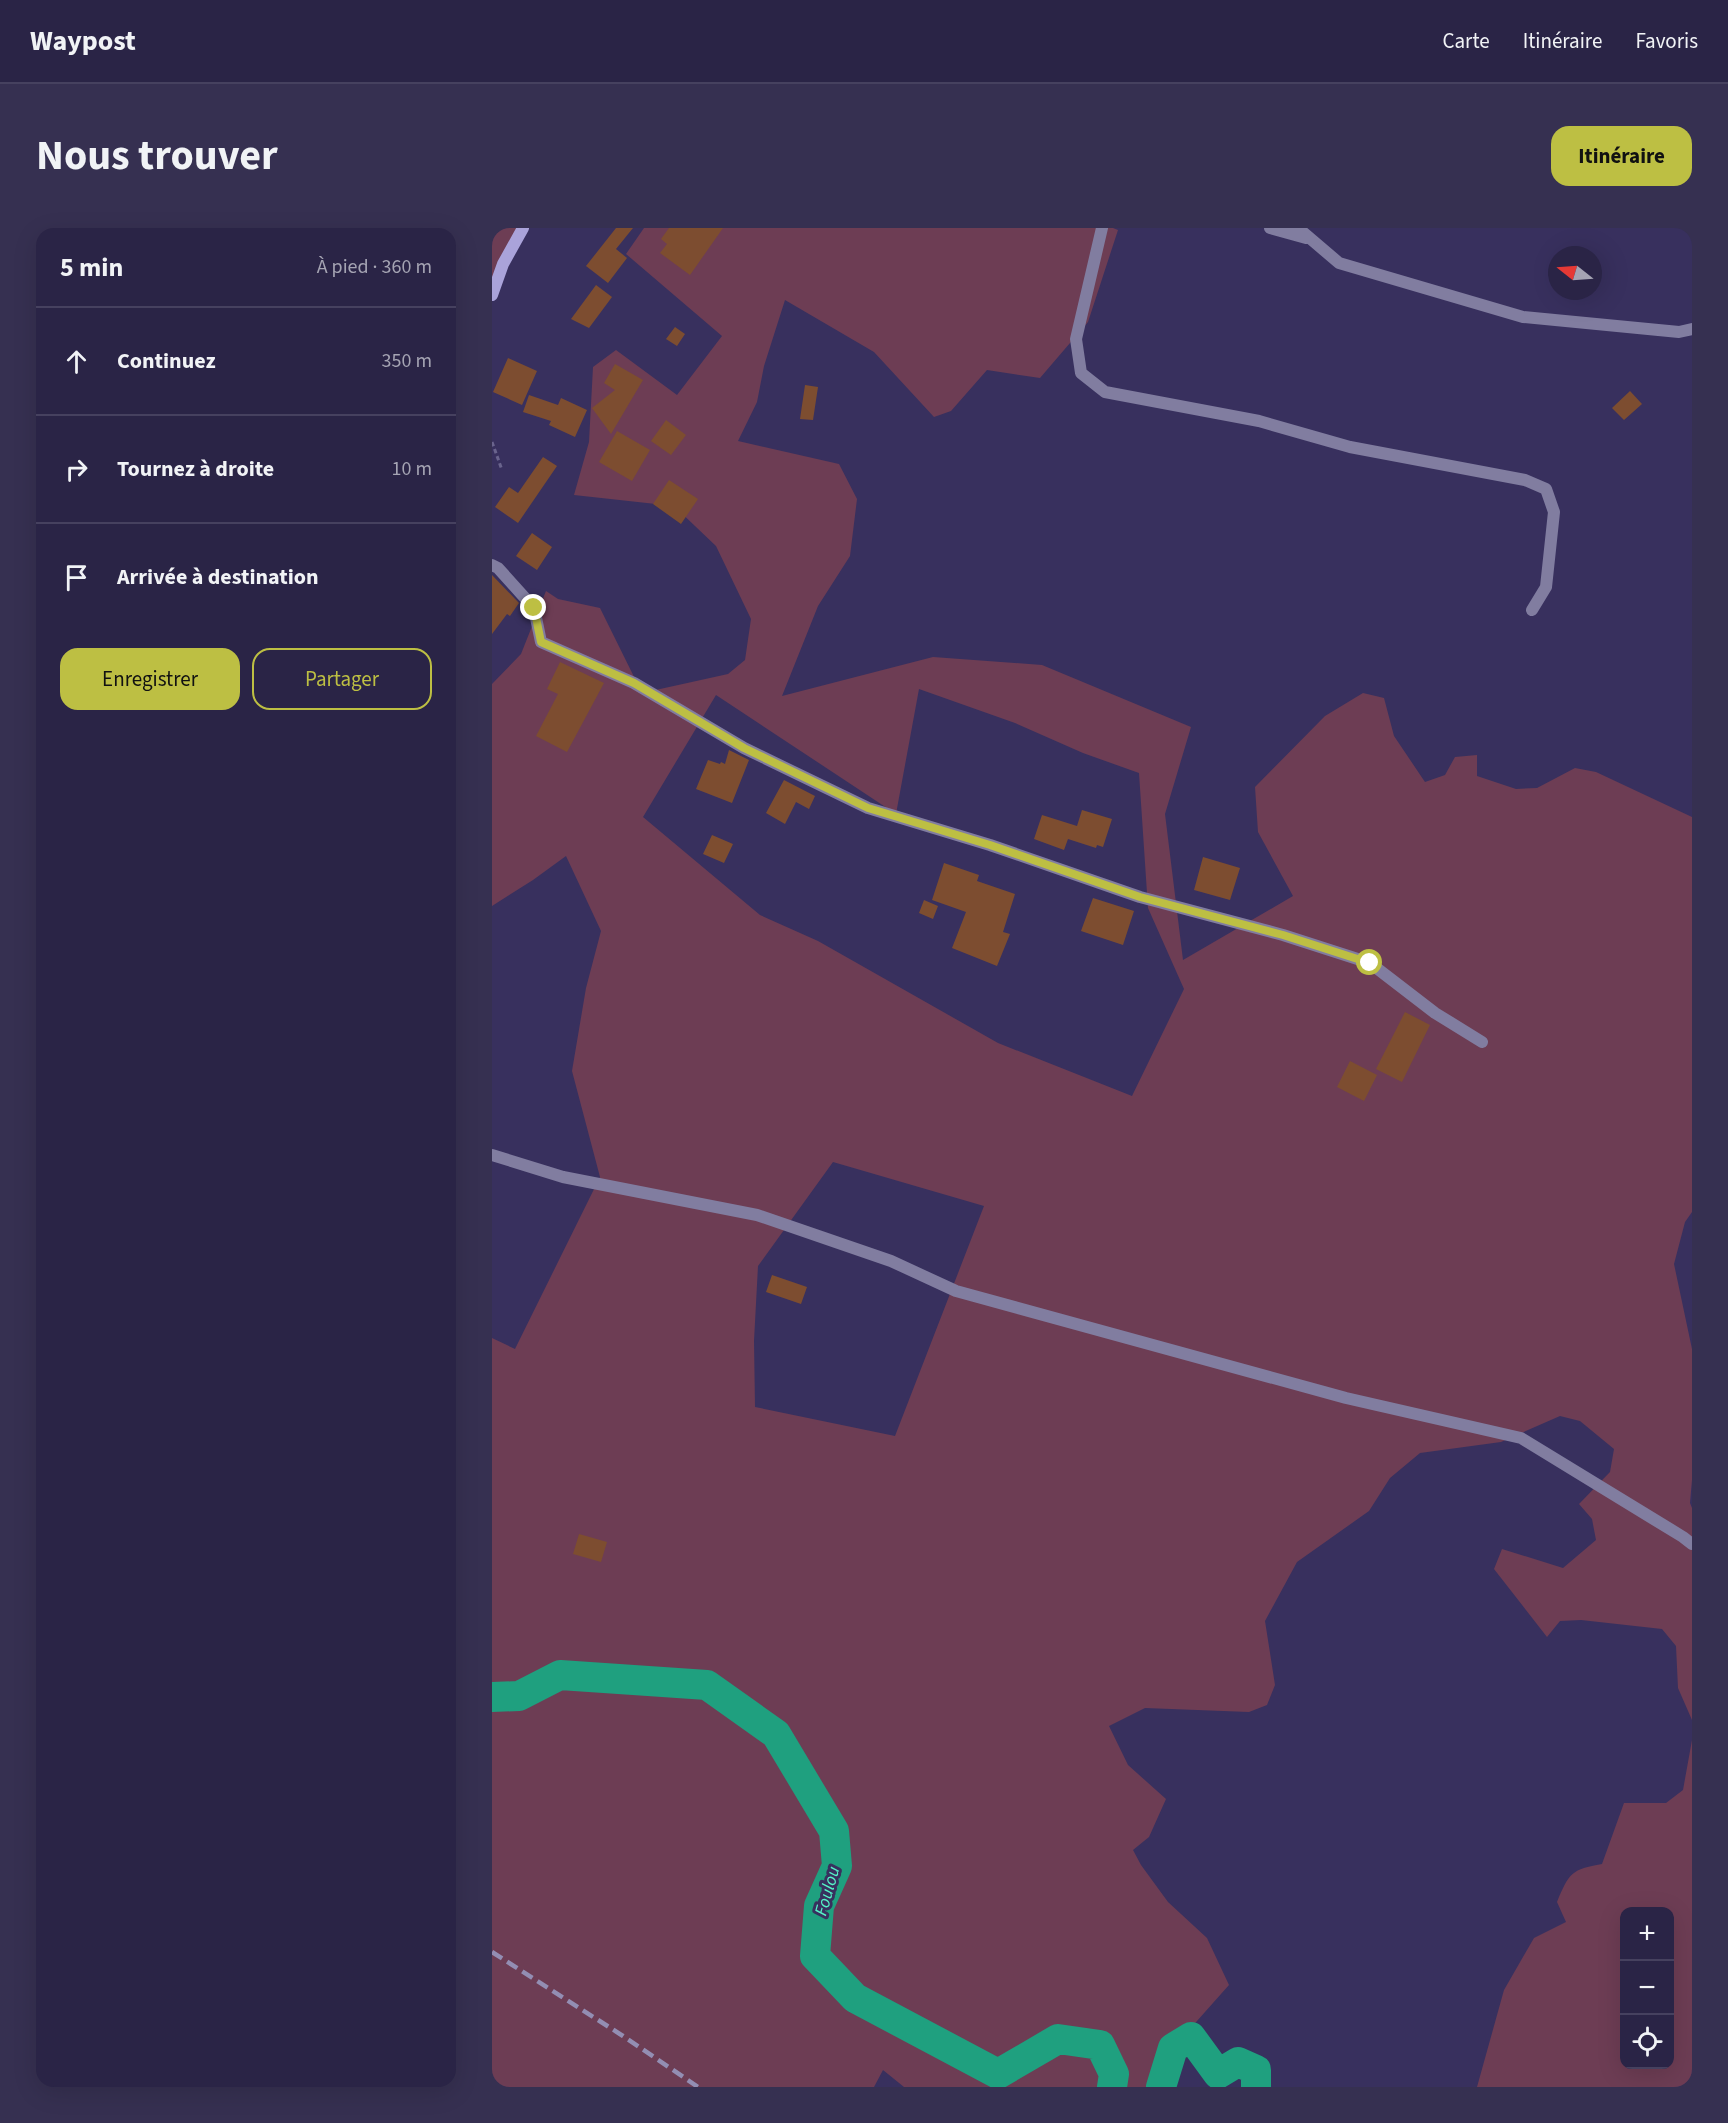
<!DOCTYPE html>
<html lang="fr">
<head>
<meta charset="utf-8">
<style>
  body { margin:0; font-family:"Source Sans 3",sans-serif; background:#363051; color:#f1f3f6 }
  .controls { position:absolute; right:18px; bottom:18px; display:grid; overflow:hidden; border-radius:12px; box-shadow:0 6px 24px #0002 }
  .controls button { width:54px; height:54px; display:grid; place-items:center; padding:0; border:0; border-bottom:2px solid #46415f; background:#2a2446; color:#f1f3f6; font:30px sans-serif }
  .compass { position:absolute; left:1056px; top:18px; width:54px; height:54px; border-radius:50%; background:#2a2446; box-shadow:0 6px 24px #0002; rotate:287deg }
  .stop { position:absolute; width:18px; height:18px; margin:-14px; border:4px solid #bdbf43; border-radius:50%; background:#fff }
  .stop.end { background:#bdbf43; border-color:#fff; box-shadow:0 2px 6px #0008 }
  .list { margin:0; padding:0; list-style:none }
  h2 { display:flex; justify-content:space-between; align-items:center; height:78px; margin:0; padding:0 24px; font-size:26px }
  h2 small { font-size:20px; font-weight:400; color:#a5a4b3 }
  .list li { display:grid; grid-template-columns:39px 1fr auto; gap:18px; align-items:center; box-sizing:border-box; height:108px; padding:0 24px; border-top:2px solid #46415f }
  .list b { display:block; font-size:22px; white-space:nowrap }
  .list em { font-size:20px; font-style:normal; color:#a5a4b3 }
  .actions { display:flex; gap:12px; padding:18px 24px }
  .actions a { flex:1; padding:14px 0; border:2px solid #bdbf43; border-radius:18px; text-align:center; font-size:21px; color:#bdbf43 }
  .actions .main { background:#bdbf43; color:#111 }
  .icon { flex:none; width:33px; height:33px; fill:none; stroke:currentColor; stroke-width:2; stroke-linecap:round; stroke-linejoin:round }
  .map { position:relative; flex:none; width:1200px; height:1859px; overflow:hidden; border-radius:18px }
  header { display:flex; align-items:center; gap:36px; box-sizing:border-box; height:84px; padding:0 30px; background:#2a2446; border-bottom:2px solid #46415f }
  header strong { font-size:28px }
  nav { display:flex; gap:33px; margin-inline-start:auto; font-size:21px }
  .intro { display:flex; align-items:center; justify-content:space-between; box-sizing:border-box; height:144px; padding:0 36px }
  h1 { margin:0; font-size:42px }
  .button { padding:15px 27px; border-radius:18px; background:#bdbf43; color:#111; font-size:21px; font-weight:700 }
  main { display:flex; gap:36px; padding:0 36px }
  aside { flex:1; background:#2a2446; border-radius:18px; box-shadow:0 6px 24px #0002 }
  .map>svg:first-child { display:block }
</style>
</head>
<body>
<header>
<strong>Waypost</strong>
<nav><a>Carte</a><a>Itinéraire</a><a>Favoris</a></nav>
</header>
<div class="intro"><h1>Nous trouver</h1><a class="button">Itinéraire</a></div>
<main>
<aside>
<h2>5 min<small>À pied · 360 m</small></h2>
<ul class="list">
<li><svg class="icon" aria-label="ahead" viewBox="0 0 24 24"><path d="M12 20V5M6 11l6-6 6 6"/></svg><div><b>Continuez</b></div><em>350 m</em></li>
<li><svg class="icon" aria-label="right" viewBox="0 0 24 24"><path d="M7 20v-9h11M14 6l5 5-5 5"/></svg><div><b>Tournez à droite</b></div><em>10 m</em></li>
<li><svg class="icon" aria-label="arrive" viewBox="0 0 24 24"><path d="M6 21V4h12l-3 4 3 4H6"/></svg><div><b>Arrivée à destination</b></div></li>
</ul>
<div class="actions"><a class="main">Enregistrer</a><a>Partager</a></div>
</aside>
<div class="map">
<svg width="1200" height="1859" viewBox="0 0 1200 1859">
  <rect width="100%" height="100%" fill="#38305e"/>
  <path fill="#6d3d54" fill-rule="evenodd" d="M0,0H31L0,66Z
    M152,0H621L626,2L596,94L548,150L495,142L459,183L442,189L382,124L293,72L272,138L265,174L246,213L347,236L365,271L358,328L326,378L290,468L441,429L550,437L699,499L673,586L691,732L801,668L766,604L763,559L833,488L871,465L892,470L902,508L933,554L953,547L963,529L985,527V548L1024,561L1045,560L1083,540L1104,544L1200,589V984L1193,994L1182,1036L1200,1121V1252L1198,1275L1200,1280V1492L1186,1460L1184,1418L1170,1401L1089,1392L1068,1393L1055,1409L1002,1341L1010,1321L1071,1340L1104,1312L1100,1291L1087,1276L1118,1244L1122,1221L1088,1193L1068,1188L1009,1214L928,1225L898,1250L877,1283L805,1334L773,1393L783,1457L775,1477L757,1484L653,1480L617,1498L636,1537L674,1571L657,1609L641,1622L649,1637L676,1674L715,1710L737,1757L681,1820L669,1859H412L391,1842L382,1859H0V1110L23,1121L108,949L80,843L94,760L109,703L74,628L41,652L0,678V456L29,426L54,363L66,371L108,380L150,465L236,446L253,432L259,391L224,318L182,278L82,267L97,214L101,139L124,122L185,167L230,108L134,26ZM427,461L523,495L591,525L647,545L656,680L692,761L640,868L506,815L326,713L268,687L151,589L224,467L404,586ZM341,934L492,978L403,1208L263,1179L262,1113L266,1038Z
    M1200,1512V1859H985L1012,1762L1042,1710L1074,1694L1065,1674C1077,1645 1080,1641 1110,1636L1132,1575H1174L1191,1562ZM1132,1684H1178V1836H1132Z"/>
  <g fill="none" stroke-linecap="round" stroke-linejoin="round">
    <path stroke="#1fa07f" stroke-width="30" d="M0,1469L27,1468L68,1447L215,1457L284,1506L342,1603L345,1638L327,1678L323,1728L363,1770L506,1846L566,1811L608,1817L622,1846L620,1859
      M669,1859L681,1820L699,1809L726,1846L746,1834L764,1842V1859"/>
  </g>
  <path fill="#7d4d30" d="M124,0H141L124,21L135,30L116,55L94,38Z
    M177,0H231L198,47L168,25L175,16L169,11Z
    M104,57L120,69L97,100L79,91Z
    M183,99L193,106L185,118L174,111Z
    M16,130L45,143L30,177L1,164Z
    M123,136L151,152L119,206L100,180L123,162L112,155Z
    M313,157L326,159L321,192L308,191Z
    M1138,163L1150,176L1132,192L1120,180Z
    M37,167L66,177L69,170L95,182L83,209L57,197L59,193L31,184Z
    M174,192L194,207L179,227L159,213Z
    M125,203L158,222L140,253L107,234Z
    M51,229L65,238L26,295L3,279L17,259L26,265Z
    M177,252L206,271L189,296L161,276Z
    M40,305L60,319L45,342L24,328Z
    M0,347L27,375L18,388L15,386L0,406Z
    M68,434L112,455L75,524L44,508L66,466L55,461Z
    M237,522L257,532L240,575L204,561L216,532L228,536L229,534L233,536Z
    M292,552L323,568L317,581L304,574L293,596L274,585Z
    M590,582L620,591L611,619L605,617L604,620L576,611L572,622L542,611L550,587L585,598Z
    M220,607L241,616L232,635L211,626Z
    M711,629L748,640L738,672L702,662Z
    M452,635L487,647L485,653L523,666L511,704L518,706L505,738L460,720L474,684L440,672Z
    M601,670L642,683L631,717L589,703Z
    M432,672L446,678L441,691L427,685Z
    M913,784L938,797L910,854L884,841Z
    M858,833L885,847L872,873L845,859Z
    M280,1047L315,1059L309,1076L274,1064Z
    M87,1306L115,1314L109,1334L81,1326Z"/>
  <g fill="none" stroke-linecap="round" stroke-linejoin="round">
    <path stroke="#6a648d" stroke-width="3" stroke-dasharray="4.5 3" stroke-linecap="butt" d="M0,214L10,242"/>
    <path stroke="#817da0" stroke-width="12" d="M610,0L584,111L589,145L613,164L767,193L858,219L1033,252L1054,261L1062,284L1054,359L1040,382
      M778,0L814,10
      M806,0L847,35L1031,89L1187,104L1200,101
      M0,337L6,340L42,380L49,414L142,455L252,520L376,580L498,617L648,669L791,707L878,735L943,785L990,814
      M0,927L71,949L265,987L399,1033L464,1063L854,1170L1029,1210L1191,1309L1200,1316"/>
    <path stroke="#aaa3da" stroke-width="12" d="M0,67L11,36L31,0"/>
    <path stroke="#938eb3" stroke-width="4.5" stroke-dasharray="12 6" stroke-linecap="butt" d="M0,1724L131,1808L206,1859"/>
  </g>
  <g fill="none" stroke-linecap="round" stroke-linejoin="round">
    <path stroke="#bdbf43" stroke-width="8" d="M42,380L49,414L142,455L252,520L376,580L498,617L648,669L791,707L878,735"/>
  </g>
  <g text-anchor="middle" stroke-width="6" stroke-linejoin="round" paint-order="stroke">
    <g font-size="18" font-style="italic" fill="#55f4c7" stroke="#38305e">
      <text transform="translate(335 1663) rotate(-74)" y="6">Foulou</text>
    </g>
  </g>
</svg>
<div class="controls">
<button>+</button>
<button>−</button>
<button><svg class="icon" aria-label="locate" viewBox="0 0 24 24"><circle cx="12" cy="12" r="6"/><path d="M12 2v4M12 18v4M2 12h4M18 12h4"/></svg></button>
</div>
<svg class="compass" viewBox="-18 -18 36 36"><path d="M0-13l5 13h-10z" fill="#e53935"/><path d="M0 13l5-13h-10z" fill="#a5a4b3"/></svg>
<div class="stop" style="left:878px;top:735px"></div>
<div class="stop end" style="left:42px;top:380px"></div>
</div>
</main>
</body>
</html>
